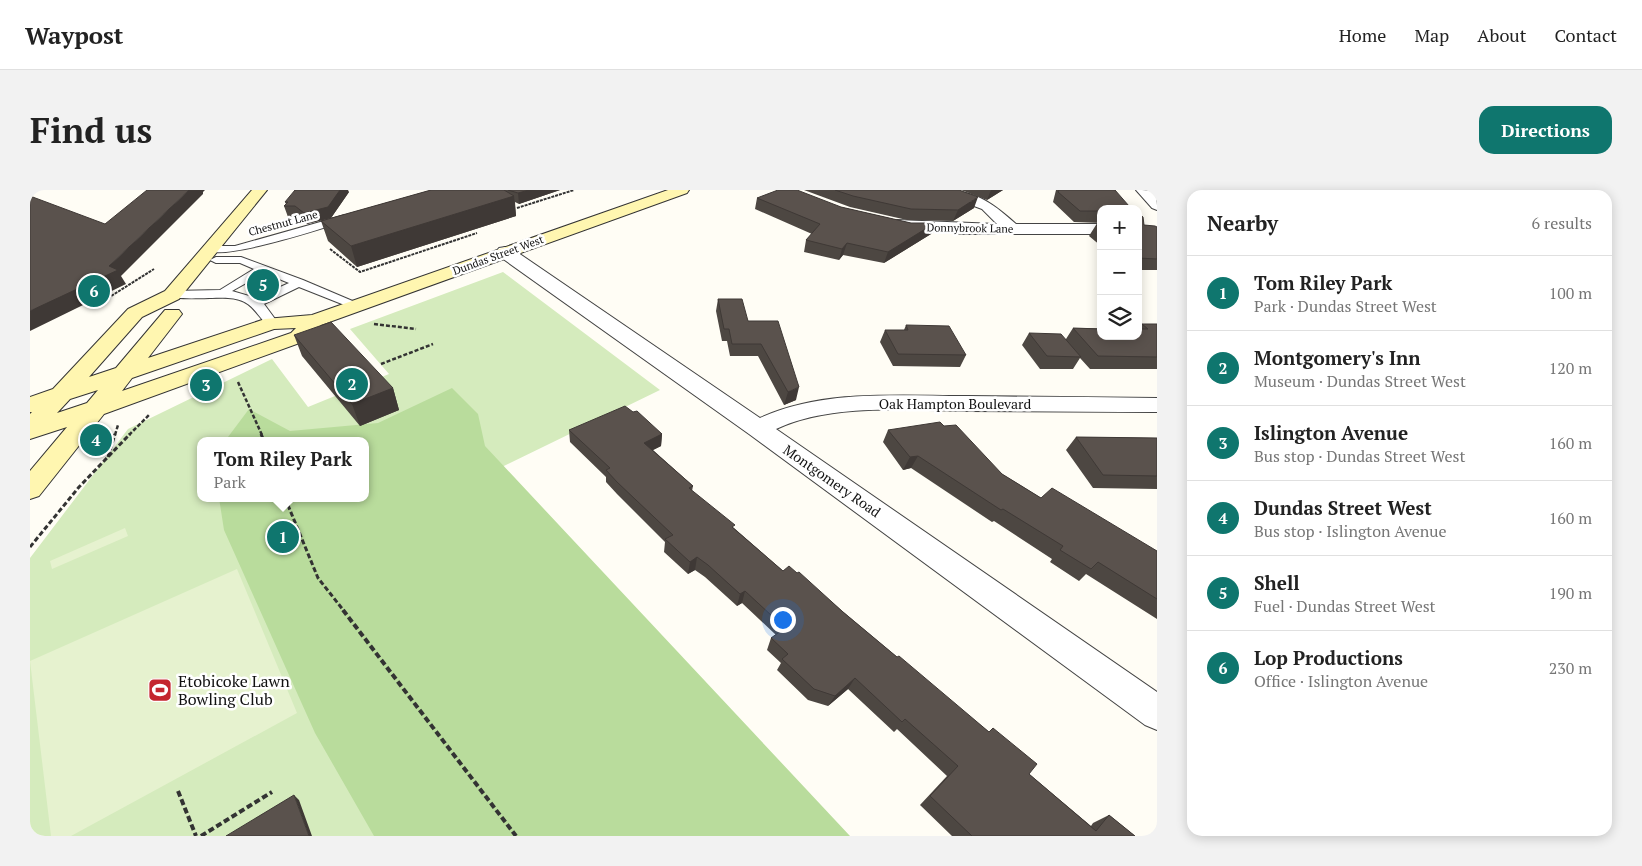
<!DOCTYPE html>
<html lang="en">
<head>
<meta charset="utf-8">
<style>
  body { margin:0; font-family:"PT Serif",serif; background:#f2f2f2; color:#222 }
  .controls { position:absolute; right:15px; top:15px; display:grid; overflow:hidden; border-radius:10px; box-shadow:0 2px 12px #0003 }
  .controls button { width:45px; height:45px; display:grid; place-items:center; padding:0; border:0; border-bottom:1px solid #e0e0e0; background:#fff; color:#222; font:25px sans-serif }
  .you { position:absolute; left:752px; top:429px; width:18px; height:18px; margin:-12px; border:4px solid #fff; border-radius:50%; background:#1a73e8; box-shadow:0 0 0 8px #1a73e833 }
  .badge { display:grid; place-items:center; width:32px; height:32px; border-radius:50%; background:#0f766e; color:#fff; font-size:16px; font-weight:700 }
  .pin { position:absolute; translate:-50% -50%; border:2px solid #fff; box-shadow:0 1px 5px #0006 }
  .popup { position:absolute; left:167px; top:247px; width:172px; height:65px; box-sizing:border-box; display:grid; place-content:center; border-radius:10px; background:#fff; filter:drop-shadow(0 1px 4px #0005); font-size:16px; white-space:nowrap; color:#767676 }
  .popup b { font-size:19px; color:#222 }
  .popup::after { content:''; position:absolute; left:50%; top:100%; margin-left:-10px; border:10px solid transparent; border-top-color:#fff }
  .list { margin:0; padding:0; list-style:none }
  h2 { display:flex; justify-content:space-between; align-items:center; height:65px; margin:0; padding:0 20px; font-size:21px }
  h2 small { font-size:16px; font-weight:400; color:#767676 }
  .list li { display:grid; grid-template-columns:32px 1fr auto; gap:15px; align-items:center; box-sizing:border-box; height:75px; padding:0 20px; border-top:1px solid #e0e0e0 }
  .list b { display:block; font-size:19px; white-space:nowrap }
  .list p { margin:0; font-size:16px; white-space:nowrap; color:#767676 }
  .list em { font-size:16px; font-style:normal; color:#767676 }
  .icon { flex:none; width:28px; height:28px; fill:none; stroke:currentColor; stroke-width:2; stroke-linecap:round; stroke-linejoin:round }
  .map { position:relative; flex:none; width:1127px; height:646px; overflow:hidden; border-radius:15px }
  header { display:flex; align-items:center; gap:30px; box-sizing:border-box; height:70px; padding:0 25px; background:#fff; border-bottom:1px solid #e0e0e0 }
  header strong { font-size:24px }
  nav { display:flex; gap:28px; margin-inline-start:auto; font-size:18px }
  .intro { display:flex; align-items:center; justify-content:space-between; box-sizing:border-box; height:120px; padding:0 30px }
  h1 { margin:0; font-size:35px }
  .button { padding:12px 22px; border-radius:15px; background:#0f766e; color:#fff; font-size:18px; font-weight:700 }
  main { display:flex; gap:30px; padding:0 30px }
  aside { flex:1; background:#fff; border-radius:15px; box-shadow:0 2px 12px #0003 }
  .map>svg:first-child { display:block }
</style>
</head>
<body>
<header>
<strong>Waypost</strong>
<nav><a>Home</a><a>Map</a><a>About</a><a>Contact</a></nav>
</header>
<div class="intro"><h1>Find us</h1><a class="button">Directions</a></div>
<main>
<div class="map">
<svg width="1127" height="646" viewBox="0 0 1127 646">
  <rect width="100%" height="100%" fill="#fffdf5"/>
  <path fill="#d5ebbd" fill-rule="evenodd" d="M473,82L630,200L441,292L716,646H0V368L98,239L242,169L278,217L359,184L320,139ZM170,251H336V308H170Z"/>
  <path fill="#b9dc9c" d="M422,198L448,224L455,256L820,646H344L285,543L194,340L189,308H336V251H195L219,219L260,241L348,233Z"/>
  <path fill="#e6f2cf" d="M95,338L98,346L22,379L20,371Z
    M207,379L267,523L41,646H21L0,471Z"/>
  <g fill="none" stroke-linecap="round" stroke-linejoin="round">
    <g stroke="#444" stroke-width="2">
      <path id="lane" d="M315,25L320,28L319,30C296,37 189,73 175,59L180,56H205Z
        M211,67L273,90L332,115L330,118H322L269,97L234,114L248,133L242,137C228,133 227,109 198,108C187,107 142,111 136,105L142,101L190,100L224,79L210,73H186L180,70L186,67ZM234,83L259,93L226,108L202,101Z"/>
    </g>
    <g stroke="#444" stroke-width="2">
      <path id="street" d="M907,0C944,0 959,10 986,34H1071V44H934L861,38L859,35L867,30L967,34L952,19L909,3Z
        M1106,0H1121L1127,6V20L1122,18Z
        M475,57L481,58L730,228C794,199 868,206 936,206C1000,207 1063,207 1127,208V222C1064,222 1000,221 937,221C877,220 801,213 746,239L1127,502V540L1115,535L719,244L469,66L466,62L469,58Z"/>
    </g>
    <g stroke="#333" stroke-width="2">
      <path id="secondary" d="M222,0H237L149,109L112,127L59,187L86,178L135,120H149L152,124L118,168L235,129L282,125L638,0H659L657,3L291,135L275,151L74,224L9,306L0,309V281L37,237L0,249V224L2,222H0V207L23,199L98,119L135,101ZM266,138L261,143L92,201L102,188L244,139ZM68,200L57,213L27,223L40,209Z"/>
    </g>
    <path stroke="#333" stroke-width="2" stroke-dasharray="3 1" stroke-linecap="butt" d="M487,18L544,0
      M300,59L330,82L447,43
      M78,108L124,79"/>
    <path stroke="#333" stroke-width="2.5" stroke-dasharray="4 2" stroke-linecap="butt" d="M69,114L80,107
      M344,134L386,139
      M351,174L403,154
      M208,192L232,245
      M85,245L88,235
      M99,245L120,224"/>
    <path stroke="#333" stroke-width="3" stroke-dasharray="5 2.5" stroke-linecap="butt" d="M231,244L234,251
      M78,267L85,244
      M255,308L288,388L314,421
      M0,357L49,297L100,244"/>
    <path stroke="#333" stroke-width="4" stroke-dasharray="6 3" stroke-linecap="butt" d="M313,420L486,646
      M148,601L166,646
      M171,646L242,602"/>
    <use href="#lane" fill="#fff" fill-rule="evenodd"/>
    <use href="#street" fill="#fff" fill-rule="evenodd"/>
    <use href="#secondary" fill="#fff6b0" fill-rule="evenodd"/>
  </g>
  <path fill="#4d4742" d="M401,0H530L489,14L485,12L486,26L327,77L298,51L291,31Z
    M774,0H973L957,10L931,0H929L944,18L923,31L877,30L820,17Z
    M1026,0H1085L1071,19V33L1044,32L1023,12Z
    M319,2L301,28L277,34L269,27H258L254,16L256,14L255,12Z
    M727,8L811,17L881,33H905L901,44L854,73L813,65L809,70L774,62L776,50L782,44L725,19Z
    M1108,23L1114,35L1127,37V80H1108Z
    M1071,34V56L1059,46L1066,35Z
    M688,109L718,131L766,210L754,215L728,166H700L697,151H692L686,121Z
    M1112,134H1127V179H1060L1050,168L1043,179H1010L992,155L999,143L1036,149L1043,138L1109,139Z
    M876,135L936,165L930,177L863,176L850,152L855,140H874Z
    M264,145L363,198L369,220L330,236L272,166Z
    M603,222L632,244L631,256L623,260L663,296L662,301L704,338L753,381L767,383L867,467L959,542L963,538L999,584L1061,636L1063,633L1079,625L1105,646H922L890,615L917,586L867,539L864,542L818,499L798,516L778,510L747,480L751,473L737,460L741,448L746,445L712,413L707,416L675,387L665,380L658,384L634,362L635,352L587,304L576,292V287L540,252L539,240Z
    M914,236L972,284L1011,308L1127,361V429L1056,384L1049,391L1020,372L1022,369L964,331L962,332L881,278L873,280L853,252L858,240Z
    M1046,247L1127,248V299L1063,298L1036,260Z"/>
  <path fill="#3f3936" d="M159,0H175L173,2V4L91,86L96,94L0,141V121L79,76Z
    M310,0H318L319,2L301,28L277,34L274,23Z
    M499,0H530L489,14L488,3Z
    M961,0H973L957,10Z
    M484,6L486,26L327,77L321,56Z
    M948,7L944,18L923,31L928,20Z
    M905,33L901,44L854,73L858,62Z
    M817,53L813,65L809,70L812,59Z
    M769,197L766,210L754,215L758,202Z
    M363,198L369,220L330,236L322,214Z
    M632,244L631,256L613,265L614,253Z
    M888,266L881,278L873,280L880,267Z
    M667,367L665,380L658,384L660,372Z
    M715,401L712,413L707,416L710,404Z
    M825,488L818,499L798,516L805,506Z
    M264,605L269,610L282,646H279Z"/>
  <path fill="#5a524d" stroke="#3f3936" d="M117,0H159L79,76L88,80L0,121V6L75,34Z
    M265,0H310L298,17L274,23L265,16H254L258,12H255Z
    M401,0H474L484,6L321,56L291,31Z
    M478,0H499L488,3Z
    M748,0H767L811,17L881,33H905L858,62L817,53L812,59L776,50L790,34L727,8Z
    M805,0H929L948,7L928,20L881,19L823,6Z
    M1029,0H1085L1099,16L1103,19H1071V21H1050L1028,2Z
    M1108,23L1113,27L1114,35L1125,36L1127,37V69L1108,68Z
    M1071,34V39L1066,35Z
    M688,109H712L718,131H748L769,197L758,202L731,154H702L699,139H694Z
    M301,132L363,198L322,214L264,145Z
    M1112,134H1127V167L1068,166L1043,138L1071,139V146H1108V139H1118Z
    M876,135L919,136L936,165L868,164L855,140H878Z
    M999,143L1031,144L1051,167L1017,166Z
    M595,216L603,222L607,221L632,244L614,253L663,296L659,298L705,335L702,337L753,381L759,376L767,383L769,382L813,422L867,467L869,466L959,542L963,538L1007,574L999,584L1066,641L1079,625L1105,646H942L900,606L928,576L875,529L872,532L825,488L805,506L784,499L752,469L758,464L741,448L755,438L715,401L710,404L678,375L667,367L660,372L635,349L643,345L587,292L576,280L580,278L539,240Z
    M910,232L914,236L926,235L972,284L1011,308L1022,298L1127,361V409L1068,372L1061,379L1030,360L1033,356L973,319L971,320L888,266L880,267L858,240Z
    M1046,247L1127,248V286L1073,285Z
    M264,605L279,646H196Z"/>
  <defs>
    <g id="stadium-square" transform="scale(1.25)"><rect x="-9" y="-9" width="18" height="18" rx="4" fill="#c4262e" stroke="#fff"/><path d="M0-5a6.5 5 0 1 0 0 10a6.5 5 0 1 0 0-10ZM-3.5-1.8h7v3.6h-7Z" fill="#fff"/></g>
  </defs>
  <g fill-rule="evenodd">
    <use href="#stadium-square" x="130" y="500"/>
  </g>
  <g text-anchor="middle" stroke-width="5" stroke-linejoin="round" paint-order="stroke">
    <g font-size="11" fill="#111" stroke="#fff">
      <text transform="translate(253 33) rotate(-15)" y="4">Chestnut Lane</text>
      <text transform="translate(940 38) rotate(1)" y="4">Donnybrook Lane</text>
      <text transform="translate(468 65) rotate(-20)" y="4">Dundas Street West</text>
    </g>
    <g font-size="14" fill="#111" stroke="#fff">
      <text x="925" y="219">Oak Hampton Boulevard</text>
      <text transform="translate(802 291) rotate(35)" y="5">Montgomery Road</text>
    </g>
    <g font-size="16" fill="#111" stroke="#fff" text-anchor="start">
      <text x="148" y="497">Etobicoke Lawn<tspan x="148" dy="18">Bowling Club</tspan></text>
    </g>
  </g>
</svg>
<div class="controls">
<button>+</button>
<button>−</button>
<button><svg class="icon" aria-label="layers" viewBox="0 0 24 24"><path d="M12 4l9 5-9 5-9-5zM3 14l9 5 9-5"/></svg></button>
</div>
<div class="you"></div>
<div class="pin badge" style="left:253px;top:347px">1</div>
<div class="popup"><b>Tom Riley Park</b>Park</div>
<div class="pin badge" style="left:322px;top:194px">2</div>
<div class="pin badge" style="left:176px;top:195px">3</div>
<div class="pin badge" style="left:66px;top:250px">4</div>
<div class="pin badge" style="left:233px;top:95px">5</div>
<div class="pin badge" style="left:64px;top:101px">6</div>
</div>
<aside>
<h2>Nearby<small>6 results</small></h2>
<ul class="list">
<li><span class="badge">1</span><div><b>Tom Riley Park</b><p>Park · Dundas Street West</p></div><em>100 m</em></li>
<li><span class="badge">2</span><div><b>Montgomery's Inn</b><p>Museum · Dundas Street West</p></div><em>120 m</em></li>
<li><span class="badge">3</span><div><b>Islington Avenue</b><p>Bus stop · Dundas Street West</p></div><em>160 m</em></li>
<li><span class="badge">4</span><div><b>Dundas Street West</b><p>Bus stop · Islington Avenue</p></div><em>160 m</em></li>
<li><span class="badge">5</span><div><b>Shell</b><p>Fuel · Dundas Street West</p></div><em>190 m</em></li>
<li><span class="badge">6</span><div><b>Lop Productions</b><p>Office · Islington Avenue</p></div><em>230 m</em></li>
</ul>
</aside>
</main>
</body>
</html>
